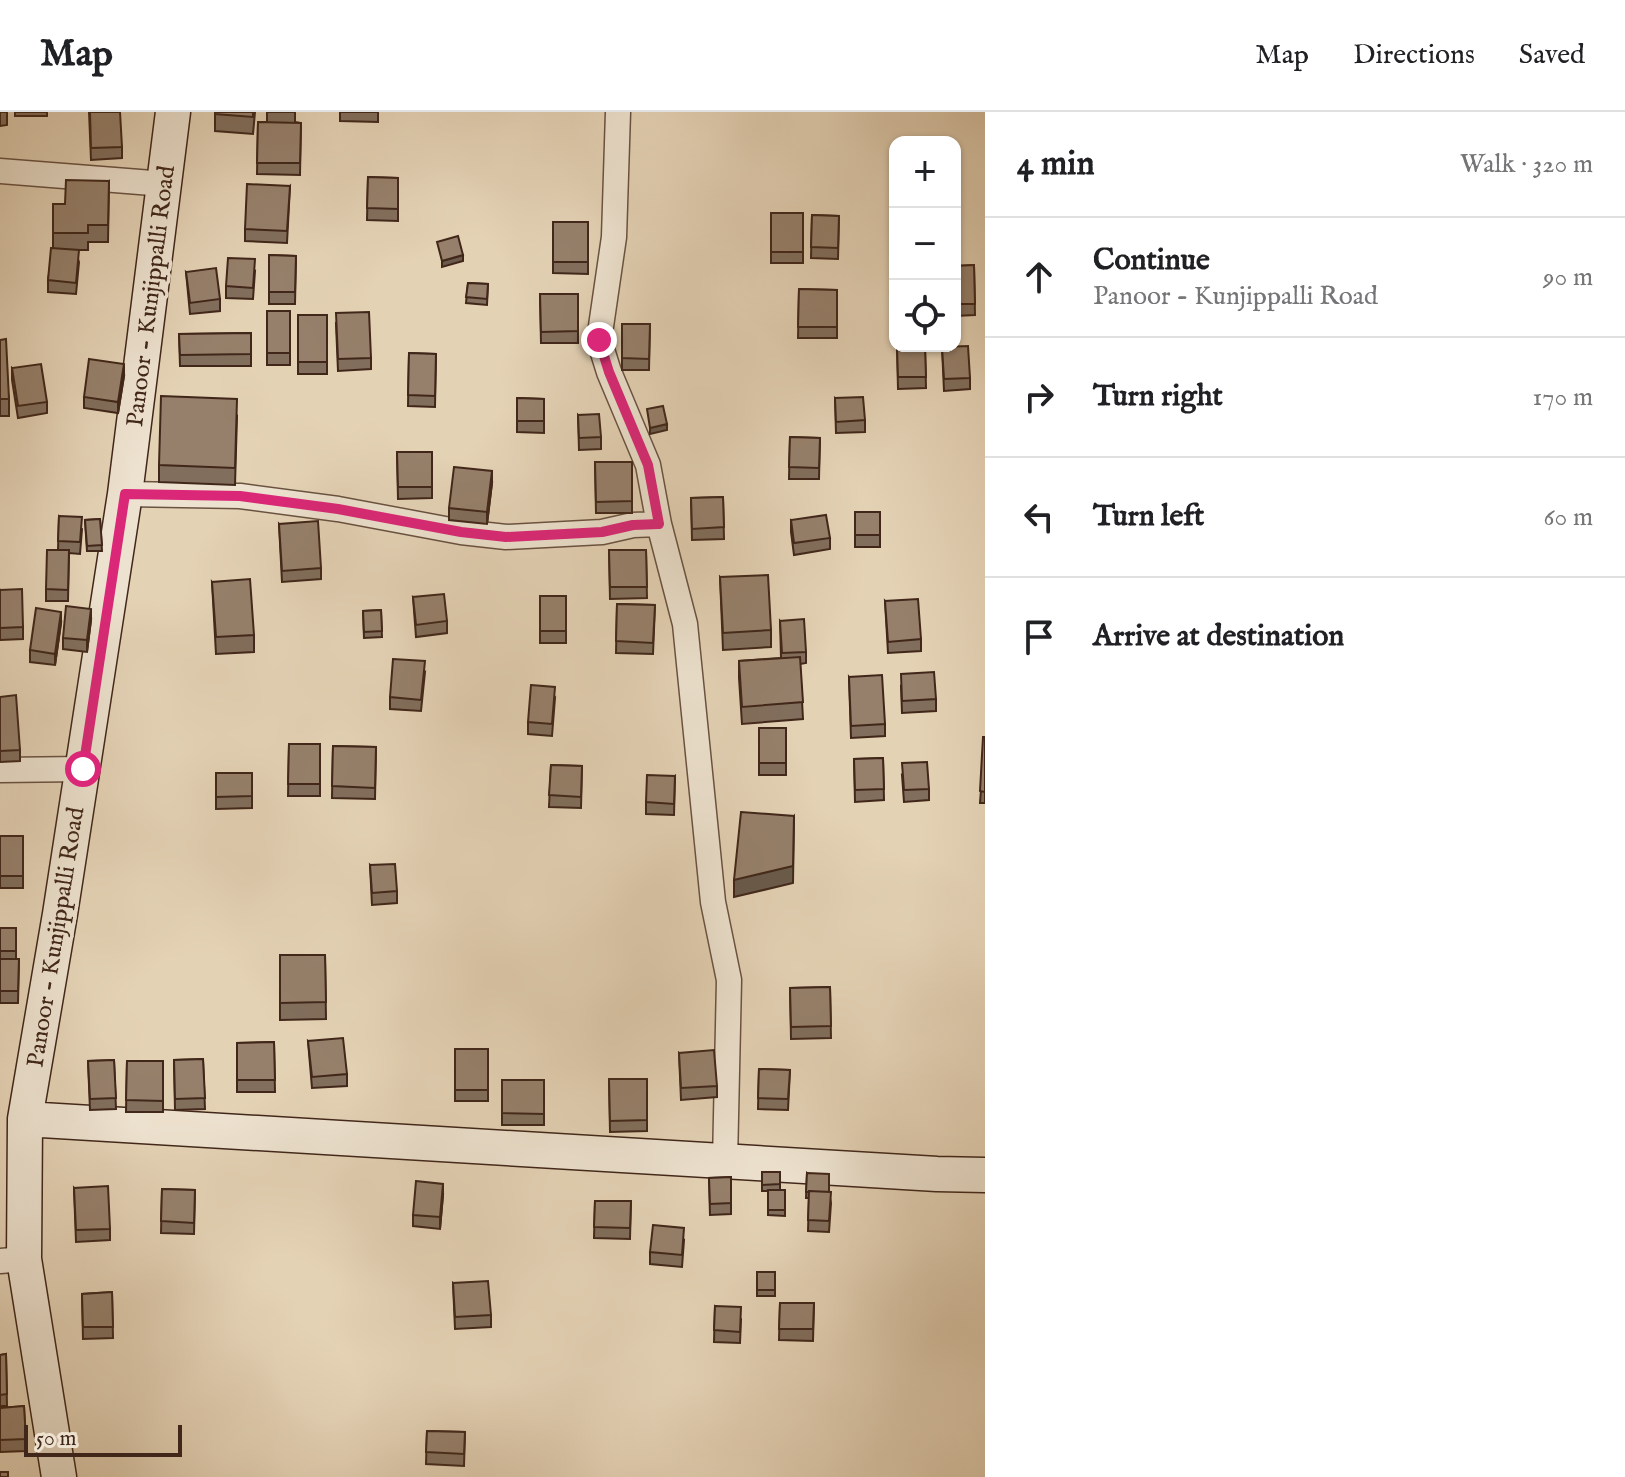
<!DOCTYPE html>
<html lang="en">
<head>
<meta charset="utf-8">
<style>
  body { margin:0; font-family:"IM FELL English",serif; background:#f2f2f2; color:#202124 }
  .controls { position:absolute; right:24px; top:24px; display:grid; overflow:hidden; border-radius:16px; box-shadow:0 2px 6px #0004 }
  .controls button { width:72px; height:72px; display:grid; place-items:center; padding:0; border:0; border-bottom:2px solid #e0e0e0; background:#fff; color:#202124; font:40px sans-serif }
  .scale { position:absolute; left:24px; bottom:20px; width:158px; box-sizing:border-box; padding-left:8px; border:4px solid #41271a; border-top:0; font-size:22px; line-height:28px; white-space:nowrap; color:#41271a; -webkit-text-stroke:6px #ede2cf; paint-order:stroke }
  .stop { position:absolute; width:24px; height:24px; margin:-18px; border:6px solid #db2777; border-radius:50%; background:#fff }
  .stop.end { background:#db2777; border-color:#fff; box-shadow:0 2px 8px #0008 }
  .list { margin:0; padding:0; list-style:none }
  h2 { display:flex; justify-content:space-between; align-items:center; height:104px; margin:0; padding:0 32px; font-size:34px }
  h2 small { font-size:26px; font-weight:400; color:#757577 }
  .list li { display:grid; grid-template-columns:52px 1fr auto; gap:24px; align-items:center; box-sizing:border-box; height:120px; padding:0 32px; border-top:2px solid #e0e0e0 }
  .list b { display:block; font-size:30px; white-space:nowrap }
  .list p { margin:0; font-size:26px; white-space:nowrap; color:#757577 }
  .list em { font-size:26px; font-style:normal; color:#757577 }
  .icon { flex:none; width:44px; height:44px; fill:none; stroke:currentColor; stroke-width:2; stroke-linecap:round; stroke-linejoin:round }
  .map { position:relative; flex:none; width:985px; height:1365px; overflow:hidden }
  header { display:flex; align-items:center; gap:48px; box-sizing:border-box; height:112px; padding:0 40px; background:#fff; border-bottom:2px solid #e0e0e0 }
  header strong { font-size:38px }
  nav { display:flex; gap:44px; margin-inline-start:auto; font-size:28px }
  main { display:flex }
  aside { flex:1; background:#fff }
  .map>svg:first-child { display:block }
</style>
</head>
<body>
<header>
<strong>Map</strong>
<nav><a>Map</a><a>Directions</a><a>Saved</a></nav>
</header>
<main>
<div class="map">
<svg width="985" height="1365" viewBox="0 0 985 1365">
  <rect width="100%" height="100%" fill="#e4d2b5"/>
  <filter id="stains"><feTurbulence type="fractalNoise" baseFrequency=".0025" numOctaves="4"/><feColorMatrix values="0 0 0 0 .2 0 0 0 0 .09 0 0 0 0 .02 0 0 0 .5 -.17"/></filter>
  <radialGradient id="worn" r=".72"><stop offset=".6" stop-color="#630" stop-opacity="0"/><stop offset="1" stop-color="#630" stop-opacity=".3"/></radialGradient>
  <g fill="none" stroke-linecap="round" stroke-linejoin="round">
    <g stroke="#6a5241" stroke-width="27">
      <path id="street" d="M618,0L614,125L599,228L609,260L648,353L659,412L685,512L713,790L729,868L725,1050
        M0,59L165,72
        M125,382L240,384L338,397L461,420L506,425L602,420L633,413L659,412
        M0,658L83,657
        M0,1149L24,1147"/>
    </g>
    <g stroke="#41271a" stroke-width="37">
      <path id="secondary" d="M25,1007L937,1062L985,1063
        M59,1365L24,1147L25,1007L60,802L125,382L173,0"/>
    </g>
    <use href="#street" stroke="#ede2cf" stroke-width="24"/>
    <use href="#secondary" stroke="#ede2cf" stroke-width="34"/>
  </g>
  <path fill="#816e5c" stroke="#41271a" stroke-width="2" d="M0,0H7V13L0,14Z
    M15,0H47V4H15Z
    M89,0L122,35V46L91,48Z
    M215,0H255L253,22L215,19Z
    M267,0H295V10L301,11L300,63L257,62L258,10H267Z
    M340,0H378V10L340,9Z
    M368,65L398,66V109L367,108Z
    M109,69L108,130H88V138H75L79,150L76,182L48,180V168L53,136V92H65Z
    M290,74L287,131L245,129V117Z
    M771,101H803V151H771Z
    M812,103L839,104L838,147L811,146Z
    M553,110H588V162L553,161Z
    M269,143L296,144L295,192H269Z
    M974,153L975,203L955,204V154Z
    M895,154V191H890V179Z
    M255,159L253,187L226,186V174Z
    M186,160L220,187V199L190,202Z
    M468,171L488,172L487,193L466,191Z
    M799,177L837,178V226H798Z
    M540,182H578V231H541Z
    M267,199H290V253H267Z
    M298,203H327V262H298Z
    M336,212L371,246V257L338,259Z
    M622,212H650L649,258H622Z
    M251,221V254H180L179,222Z
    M0,228L9,287V304H0Z
    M897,235H925L926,276L898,277Z
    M942,235L970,266V277L944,279Z
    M409,241L436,242L435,295L408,294Z
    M12,256L47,290V301L18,306L12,268Z
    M124,264L118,301L84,296V285Z
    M517,286L544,287V321L517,320Z
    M835,286L865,308V320L836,321Z
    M578,303L601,325V337L579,338Z
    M237,304L235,373L159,370V353Z
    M790,325L820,326L819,367H789Z
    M397,340H432V386L398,387Z
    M595,350H632V401H596Z
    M492,371L487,412L449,408V396Z
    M723,385L724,427L692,428L691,386Z
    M855,400H880V435H855Z
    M59,404L82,417L80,442L69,441L68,489H46V477L58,438Z
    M100,407L102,439H87L85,408Z
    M791,408L830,426V437L794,443L791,420Z
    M279,412L321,456V467L282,470Z
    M609,438H646L647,486L610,487Z
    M720,465L771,518V535L723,538Z
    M212,470L254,523V540L216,542Z
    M0,478L23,515V527L0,528Z
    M540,484H566V531H540Z
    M413,485L447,509V521L416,525Z
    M885,489L921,527V539L888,541Z
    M617,492L655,493L653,542L616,541Z
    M381,498L382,525L364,526L363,499Z
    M91,508L87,540L63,537V526Z
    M780,509L806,540V551L800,552L803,607L742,612L739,566V549L781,546Z
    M61,511L55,553L30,550V538Z
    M425,560L421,599L390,597V585Z
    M849,565L885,612V624L851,626Z
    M901,574L936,587V599L902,601Z
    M0,585L20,638V649L0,650Z
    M555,586L552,624L528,622V610Z
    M759,616H786V663H759Z
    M985,625V691H980Z
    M289,632H320V684H288Z
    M333,634L376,635L375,687L332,686Z
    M883,646L884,688L855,690L854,647Z
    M551,653L582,654L581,696L549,695Z
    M216,661H252V696L216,697Z
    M902,663L929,677V688L904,690Z
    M675,664L674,703L646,702V690Z
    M0,724H23V776H0Z
    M370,753L397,779V791L372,793Z
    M0,816H16V847H19L18,891H0Z
    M280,843H325L326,907L280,908Z
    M830,875L831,926L791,927L790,876Z
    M308,929L347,962V974L312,976Z
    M274,930L275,980H237V931Z
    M455,937H488V989H455Z
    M679,941L717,974V985L681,988Z
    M203,947L205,997L175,998L174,948Z
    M114,948L116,997L90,998L88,949Z
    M127,949H163V1000H126Z
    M759,957L790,958L788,998L758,997Z
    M609,967H647V1019L610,1020Z
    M502,968H544V1013H502Z
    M762,1060H780V1078H785V1104L768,1103V1079H762Z
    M807,1061L829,1080L831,1091L829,1120L808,1119L809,1086H806Z
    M731,1065V1102L710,1103L709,1066Z
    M74,1076L110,1117V1128L76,1130Z
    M162,1077L195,1078L194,1122L161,1121Z
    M443,1083L440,1117L413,1114V1103Z
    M595,1089H631L630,1127L594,1126Z
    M684,1128L682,1155L650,1152V1140Z
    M757,1160H775V1184H757Z
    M453,1171L491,1203V1215L455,1217Z
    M112,1180L113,1226L83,1227L82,1182Z
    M780,1191H814L813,1229L779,1228Z
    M715,1194L741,1207L740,1231L714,1230Z
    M6,1242L7,1294H0V1243Z
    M24,1294L26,1339L0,1340V1296Z
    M427,1319L465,1320L464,1354L426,1352Z"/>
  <path fill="#695a4b" stroke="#41271a" stroke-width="2" d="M463,143V149L442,155V149Z
    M124,252V264L118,301V290Z
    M667,312V318L650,322V316Z
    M492,359V371L487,412V400Z
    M91,497V508L87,540V528Z
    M61,500V511L55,553V542Z
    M794,704L793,771L734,785V768Z
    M443,1072V1083L440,1117V1105Z"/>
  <path fill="#96806b" stroke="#41271a" stroke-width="2" d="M90,0H120L122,35L91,36Z
    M215,0H253V5L215,2Z
    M258,10L301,11L300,51H257Z
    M955,58L957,97H955Z
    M368,65L398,66V97L367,96Z
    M66,68L109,69L108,113H88V121H53V92H65Z
    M247,72L290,74L287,119L245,117Z
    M771,101H803V140H771Z
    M812,103L839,104L838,136L811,135Z
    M553,110H588V150H553Z
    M458,124L463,143L442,149L437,130Z
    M51,136L79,138L76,171L48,168Z
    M269,143L296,144L295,180H269Z
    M228,146L255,147L253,176L226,174Z
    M974,153L975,192H955V154Z
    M892,154H895V179H890Z
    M216,156L220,187L190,191L186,160Z
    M468,171L488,172L487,187L466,185Z
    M799,177L837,178V215H798Z
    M540,182H578V219L541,220Z
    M267,199H290V241H267Z
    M369,200L371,246L338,247L336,201Z
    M298,203H327V250H298Z
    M622,212H650L649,247L622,246Z
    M251,221V242L180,243L179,222Z
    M6,227L9,287H0V228Z
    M968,234L970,266L944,267L942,235Z
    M897,235H925L926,265H898Z
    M409,241L436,242L435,284L408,283Z
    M89,247L124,252L118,290L84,285Z
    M41,252L47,290L18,294L12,256Z
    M161,284L237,287L235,356L159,353Z
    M863,285L865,308L836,310L835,286Z
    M517,286L544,287V309H517Z
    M663,294L667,312L650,316L647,297Z
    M599,302L601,325L579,326L578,303Z
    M790,325L820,326L819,356L789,355Z
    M397,340H432V375H398Z
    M595,350H632V389L596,390Z
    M454,355L492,359L487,400L449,396Z
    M723,385L724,415L692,417L691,386Z
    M855,400H880V423H855Z
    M826,403L830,426L794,431L791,408Z
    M59,404L82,405L80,430L58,429Z
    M100,407L102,433L87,434L85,408Z
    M318,409L321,456L282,459L279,412Z
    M47,438H69L68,478L46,477Z
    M609,438H646L647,475H610Z
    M768,463L771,518L723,521L720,465Z
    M250,467L254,523L216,525L212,470Z
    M22,477L23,515L0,516V478Z
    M444,482L447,509L416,513L413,485Z
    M540,484H566V519H540Z
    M918,487L921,527L888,530L885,489Z
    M617,492L655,493L653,531L616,529Z
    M66,494L91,497L87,528L63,526Z
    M36,496L61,500L55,542L30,538Z
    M381,498L382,519L364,520L363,499Z
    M804,507L806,540L782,541L780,509Z
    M800,545L803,590L742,595L739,549Z
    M393,547L425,549L421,588L390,585Z
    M934,560L936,587L902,589L901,562Z
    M882,563L885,612L851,614L849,565Z
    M531,573L555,575L552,612L528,610Z
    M16,583L20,638L0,639V585Z
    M759,616H786V651H759Z
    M983,625H985V680L980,679Z
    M289,632H320V672H288Z
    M333,634L376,635L375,676L332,674Z
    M883,646L884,677L855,678L854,647Z
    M927,650L929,677L904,678L902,651Z
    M551,653L582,654L581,685L549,683Z
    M216,661H252V684L216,685Z
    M647,663L675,664L674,692L646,690Z
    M741,700L794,704L793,754L734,768Z
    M0,724H23V764H0Z
    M395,752L397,779L372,781L370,753Z
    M0,816H16V839H0Z
    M280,843H325L326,890L280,891Z
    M0,847H19L18,879H0Z
    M830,875L831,914L791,915L790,876Z
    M343,926L347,962L312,965L308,929Z
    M274,930L275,968H237V931Z
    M455,937H488V978H455Z
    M714,938L717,974L681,976L679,941Z
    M203,947L205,986L175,987L174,948Z
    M114,948L116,986L90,987L88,949Z
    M127,949H163V989L126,988Z
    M759,957L790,958L788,987L758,986Z
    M609,967H647V1008L610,1009Z
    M502,968H544V1002L502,1001Z
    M762,1060H780V1072L762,1073Z
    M807,1061L829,1062V1080L809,1079V1080H806Z
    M731,1065V1091L710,1092L709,1066Z
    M416,1069L443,1072L440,1105L413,1103Z
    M108,1074L110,1117L76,1118L74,1076Z
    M162,1077L195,1078L194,1111L161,1109Z
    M768,1078H785V1098H768Z
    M809,1079L831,1080L829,1109L808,1108Z
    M595,1089H631L630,1116L594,1115Z
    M653,1113L684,1116L682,1143L650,1140Z
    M757,1160H775V1178H757Z
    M488,1169L491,1203L455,1205L453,1171Z
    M112,1180L113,1215H83L82,1182Z
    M780,1191H814L813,1217H779Z
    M715,1194L741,1195L740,1220L714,1218Z
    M6,1242L7,1282L0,1283V1243Z
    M24,1294L26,1327L0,1328V1296Z
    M427,1319L465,1320L464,1342L426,1340Z
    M0,1360H8V1365H0Z"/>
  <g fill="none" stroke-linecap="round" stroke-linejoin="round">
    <path stroke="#db2777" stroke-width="10" d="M83,657L125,382L240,384L338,397L461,420L506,425L602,420L633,413L659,412L648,353L609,260L599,228"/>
  </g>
  <g text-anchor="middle" stroke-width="7" stroke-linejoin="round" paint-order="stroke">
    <g font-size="24" fill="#41271a" stroke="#ede2cf">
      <text transform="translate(150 184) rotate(-83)" y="8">Panoor - Kunjippalli Road</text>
      <text transform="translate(55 825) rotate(-81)" y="8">Panoor - Kunjippalli Road</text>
    </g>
  </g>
  <rect width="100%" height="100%" filter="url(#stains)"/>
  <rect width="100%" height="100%" fill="url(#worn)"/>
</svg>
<div class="controls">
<button>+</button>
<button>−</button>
<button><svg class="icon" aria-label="locate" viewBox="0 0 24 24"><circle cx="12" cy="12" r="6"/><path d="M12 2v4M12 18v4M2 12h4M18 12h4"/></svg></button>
</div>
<div class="scale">50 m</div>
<div class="stop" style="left:83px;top:657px"></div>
<div class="stop end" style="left:599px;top:228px"></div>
</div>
<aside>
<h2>4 min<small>Walk · 320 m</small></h2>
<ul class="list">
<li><svg class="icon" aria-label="ahead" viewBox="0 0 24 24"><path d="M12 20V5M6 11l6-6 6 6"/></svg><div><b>Continue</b><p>Panoor - Kunjippalli Road</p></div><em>90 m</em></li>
<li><svg class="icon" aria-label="right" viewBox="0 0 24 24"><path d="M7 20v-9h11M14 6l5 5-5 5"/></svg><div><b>Turn right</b></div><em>170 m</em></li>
<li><svg class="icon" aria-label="left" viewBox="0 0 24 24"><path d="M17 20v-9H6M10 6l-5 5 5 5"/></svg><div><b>Turn left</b></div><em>60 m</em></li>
<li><svg class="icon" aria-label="arrive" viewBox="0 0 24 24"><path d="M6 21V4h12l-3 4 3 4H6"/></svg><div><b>Arrive at destination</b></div></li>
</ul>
</aside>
</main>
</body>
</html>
